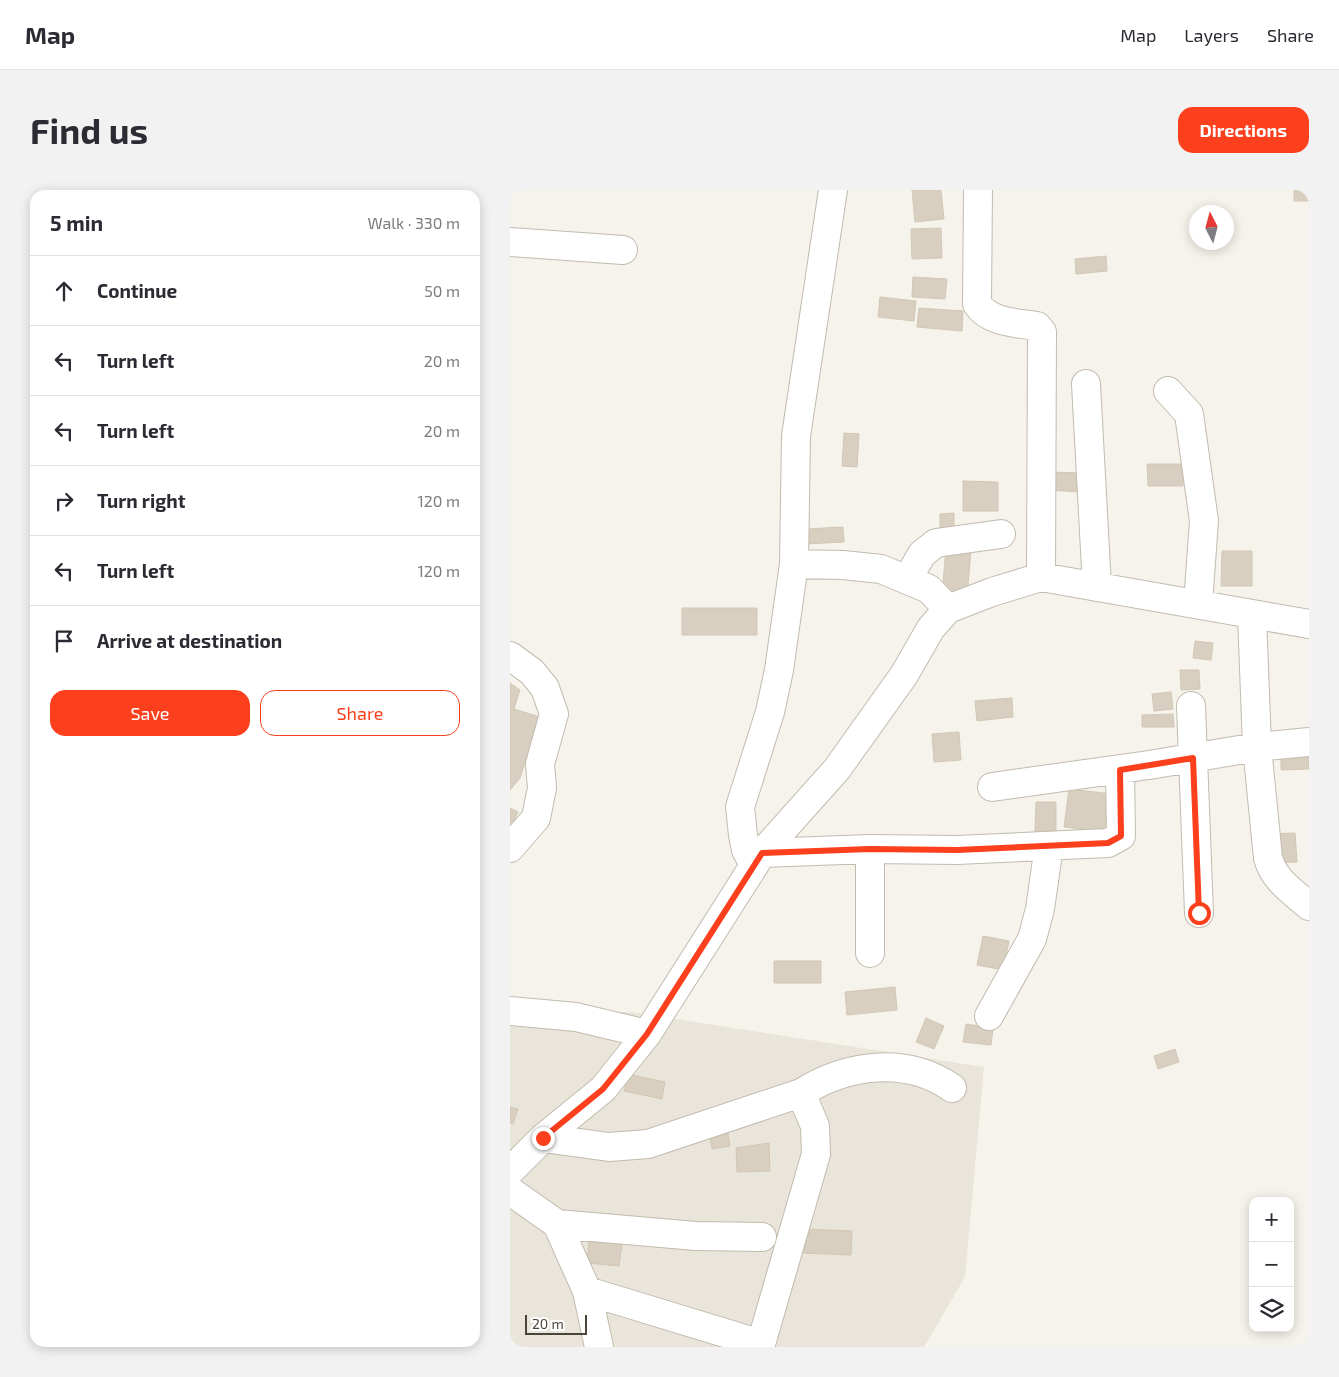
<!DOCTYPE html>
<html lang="en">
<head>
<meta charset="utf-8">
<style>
  body { margin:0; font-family:"Exo 2",sans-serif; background:#f2f2f3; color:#2b2b33 }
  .controls { position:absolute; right:15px; bottom:15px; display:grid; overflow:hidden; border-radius:10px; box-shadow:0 2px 12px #0003 }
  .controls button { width:45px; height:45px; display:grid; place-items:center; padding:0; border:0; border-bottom:1px solid #e1e1e2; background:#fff; color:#2b2b33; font:25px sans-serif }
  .compass { position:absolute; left:679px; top:15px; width:45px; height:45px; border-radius:50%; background:#fff; box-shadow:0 2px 12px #0003; rotate:354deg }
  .scale { position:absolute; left:15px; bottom:12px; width:62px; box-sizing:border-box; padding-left:5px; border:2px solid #4b4439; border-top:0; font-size:14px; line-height:18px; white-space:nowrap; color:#4b4439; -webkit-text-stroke:4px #fff; paint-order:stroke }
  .stop { position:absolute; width:15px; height:15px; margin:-11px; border:4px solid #fc3f1d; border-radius:50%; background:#fff }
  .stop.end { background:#fc3f1d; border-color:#fff; box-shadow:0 1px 5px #0008 }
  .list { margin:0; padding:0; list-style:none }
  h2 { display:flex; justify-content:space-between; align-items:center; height:65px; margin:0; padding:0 20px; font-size:21px }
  h2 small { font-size:16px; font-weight:400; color:#7c7c81 }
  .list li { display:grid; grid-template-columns:32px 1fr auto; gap:15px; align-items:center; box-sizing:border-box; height:70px; padding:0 20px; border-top:1px solid #e1e1e2 }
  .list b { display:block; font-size:19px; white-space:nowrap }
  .list em { font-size:16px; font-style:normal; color:#7c7c81 }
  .actions { display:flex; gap:10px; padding:15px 20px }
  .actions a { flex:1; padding:11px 0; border:1px solid #fc3f1d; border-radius:15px; text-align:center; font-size:18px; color:#fc3f1d }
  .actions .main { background:#fc3f1d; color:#fff }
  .icon { flex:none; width:28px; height:28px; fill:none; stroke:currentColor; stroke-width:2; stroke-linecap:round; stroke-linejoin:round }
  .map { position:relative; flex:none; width:799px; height:1157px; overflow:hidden; border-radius:15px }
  header { display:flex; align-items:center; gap:30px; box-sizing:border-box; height:70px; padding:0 25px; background:#fff; border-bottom:1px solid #e1e1e2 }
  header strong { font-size:24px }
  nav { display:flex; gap:28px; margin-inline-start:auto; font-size:18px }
  .intro { display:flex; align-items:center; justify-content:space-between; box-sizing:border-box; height:120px; padding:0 30px }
  h1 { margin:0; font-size:35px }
  .button { padding:12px 22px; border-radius:15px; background:#fc3f1d; color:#fff; font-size:18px; font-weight:700 }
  main { display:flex; gap:30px; padding:0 30px }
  aside { flex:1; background:#fff; border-radius:15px; box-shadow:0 2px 12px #0003 }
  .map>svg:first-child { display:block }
</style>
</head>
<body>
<header>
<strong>Map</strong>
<nav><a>Map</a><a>Layers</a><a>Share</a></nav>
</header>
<div class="intro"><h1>Find us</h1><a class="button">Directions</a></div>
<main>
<aside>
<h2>5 min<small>Walk · 330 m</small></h2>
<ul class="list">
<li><svg class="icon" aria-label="ahead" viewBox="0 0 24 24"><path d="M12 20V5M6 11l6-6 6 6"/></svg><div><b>Continue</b></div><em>50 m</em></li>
<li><svg class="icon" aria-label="left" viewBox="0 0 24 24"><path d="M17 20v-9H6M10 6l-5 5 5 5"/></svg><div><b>Turn left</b></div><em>20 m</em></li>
<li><svg class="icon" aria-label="left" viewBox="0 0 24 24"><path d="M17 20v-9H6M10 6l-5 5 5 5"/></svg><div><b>Turn left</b></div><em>20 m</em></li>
<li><svg class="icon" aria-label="right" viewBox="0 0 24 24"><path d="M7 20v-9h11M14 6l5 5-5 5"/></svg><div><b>Turn right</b></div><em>120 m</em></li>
<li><svg class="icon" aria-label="left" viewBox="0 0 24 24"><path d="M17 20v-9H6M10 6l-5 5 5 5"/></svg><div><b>Turn left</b></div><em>120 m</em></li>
<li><svg class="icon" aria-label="arrive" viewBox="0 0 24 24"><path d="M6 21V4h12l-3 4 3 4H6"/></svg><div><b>Arrive at destination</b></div></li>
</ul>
<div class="actions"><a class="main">Save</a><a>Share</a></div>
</aside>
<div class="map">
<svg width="799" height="1157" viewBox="0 0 799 1157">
  <rect width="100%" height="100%" fill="#f6f3ec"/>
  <path fill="#eae5da" d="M0,822H121L474,877L455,1087L414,1157H0Z"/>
  <path fill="#d8cfc1" stroke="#d3c7b4" d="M402,0H431L434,29L405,32Z
    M784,0H799V11H784Z
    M431,38L432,68L402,69L401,39Z
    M596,66L597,81L566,84L565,69Z
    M403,87L437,89L435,109L402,107Z
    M370,107L406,111L404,131L368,127Z
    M409,118L453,121L452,141L407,137Z
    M334,243L349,244L347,277L332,276Z
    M637,274H673V296H638Z
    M540,282L571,283L570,302L539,300Z
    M453,291L488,292V321H453Z
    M444,323V348H430V324Z
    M333,337L334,352L296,354L295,339Z
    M436,358L461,360L457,407L432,405Z
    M712,361H742V396H711Z
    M172,418H247V445H172Z
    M685,451L703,453L701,470L683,468Z
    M670,480H689L690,499L671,500Z
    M0,493L10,500L4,519L30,527L10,588L0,600Z
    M661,502L663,519L644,521L642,504Z
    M502,508L503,527L467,531L465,511Z
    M663,524L664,537H632V525Z
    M449,542L451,570L424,572L422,544Z
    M771,557H799V579L771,580Z
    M559,599L602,604L598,642L554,637Z
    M526,612H546V641H525Z
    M0,618L8,622L0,640Z
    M785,643L787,672L761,673L760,644Z
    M473,746L499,751L493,780L467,775Z
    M264,771H311V793H264Z
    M385,797L387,820L337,825L335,802Z
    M416,828L434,836L424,859L406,852Z
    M456,834L483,838L481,855L453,852Z
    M665,859L669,872L648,879L644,866Z
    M118,884L155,892L152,909L114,901Z
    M0,917L8,919L3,934L0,933Z
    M217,936L220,956L202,959L199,939Z
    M259,953L260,981L227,982L226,958Z
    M294,1039L342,1041L341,1065L293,1063Z
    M79,1050L112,1054L109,1076L77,1073Z"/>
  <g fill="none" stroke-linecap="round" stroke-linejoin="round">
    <g stroke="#c2bbae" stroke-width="30">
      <path id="minor" d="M468,0L467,114C480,133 507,133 527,136L532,142L531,387
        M0,52L113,60
        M576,194L587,397
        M658,201L679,224L694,331L688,414
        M284,374L333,375L371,379L419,399L438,419
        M397,390L412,364L426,353L491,344
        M742,425L747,557L758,668C764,690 782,701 799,716
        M0,466L22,482L35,498L44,524L30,574L32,598L26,628L0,658
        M681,516L689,723
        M482,597L639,575L747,557L799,552
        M360,659V763
        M252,663L360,659L447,660L598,653L611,646L610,580
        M244,675L236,660L233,645L230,617L260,522L269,480L284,374L286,246L323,0
        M0,821L66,827L137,844
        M479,826L522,749L530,719L539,656
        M291,903C337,874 396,866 442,898
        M33,948L99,957L138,954L291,903L305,936L306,964L251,1154L77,1101
        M0,981L33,948L93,899L137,844L252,663L327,579L394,485L421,438L438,419L482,402L531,387L799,434
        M0,1001L47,1034L77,1101L89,1157
        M47,1034L186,1046L252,1047"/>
    </g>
    <use href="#minor" stroke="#fff" stroke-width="28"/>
  </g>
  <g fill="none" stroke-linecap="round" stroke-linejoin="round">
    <path stroke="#fc3f1d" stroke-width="6" d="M33,948L93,899L137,844L252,663L360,659L447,660L598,653L611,646L610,580L683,568L689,723"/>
  </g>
</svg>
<div class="controls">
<button>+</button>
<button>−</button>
<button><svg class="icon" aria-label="layers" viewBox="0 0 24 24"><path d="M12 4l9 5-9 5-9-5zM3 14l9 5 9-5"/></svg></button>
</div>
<svg class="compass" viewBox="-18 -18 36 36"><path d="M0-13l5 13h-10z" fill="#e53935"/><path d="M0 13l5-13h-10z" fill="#7c7c81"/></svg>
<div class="scale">20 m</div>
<div class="stop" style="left:689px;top:723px"></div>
<div class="stop end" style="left:33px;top:948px"></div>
</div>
</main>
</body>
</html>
